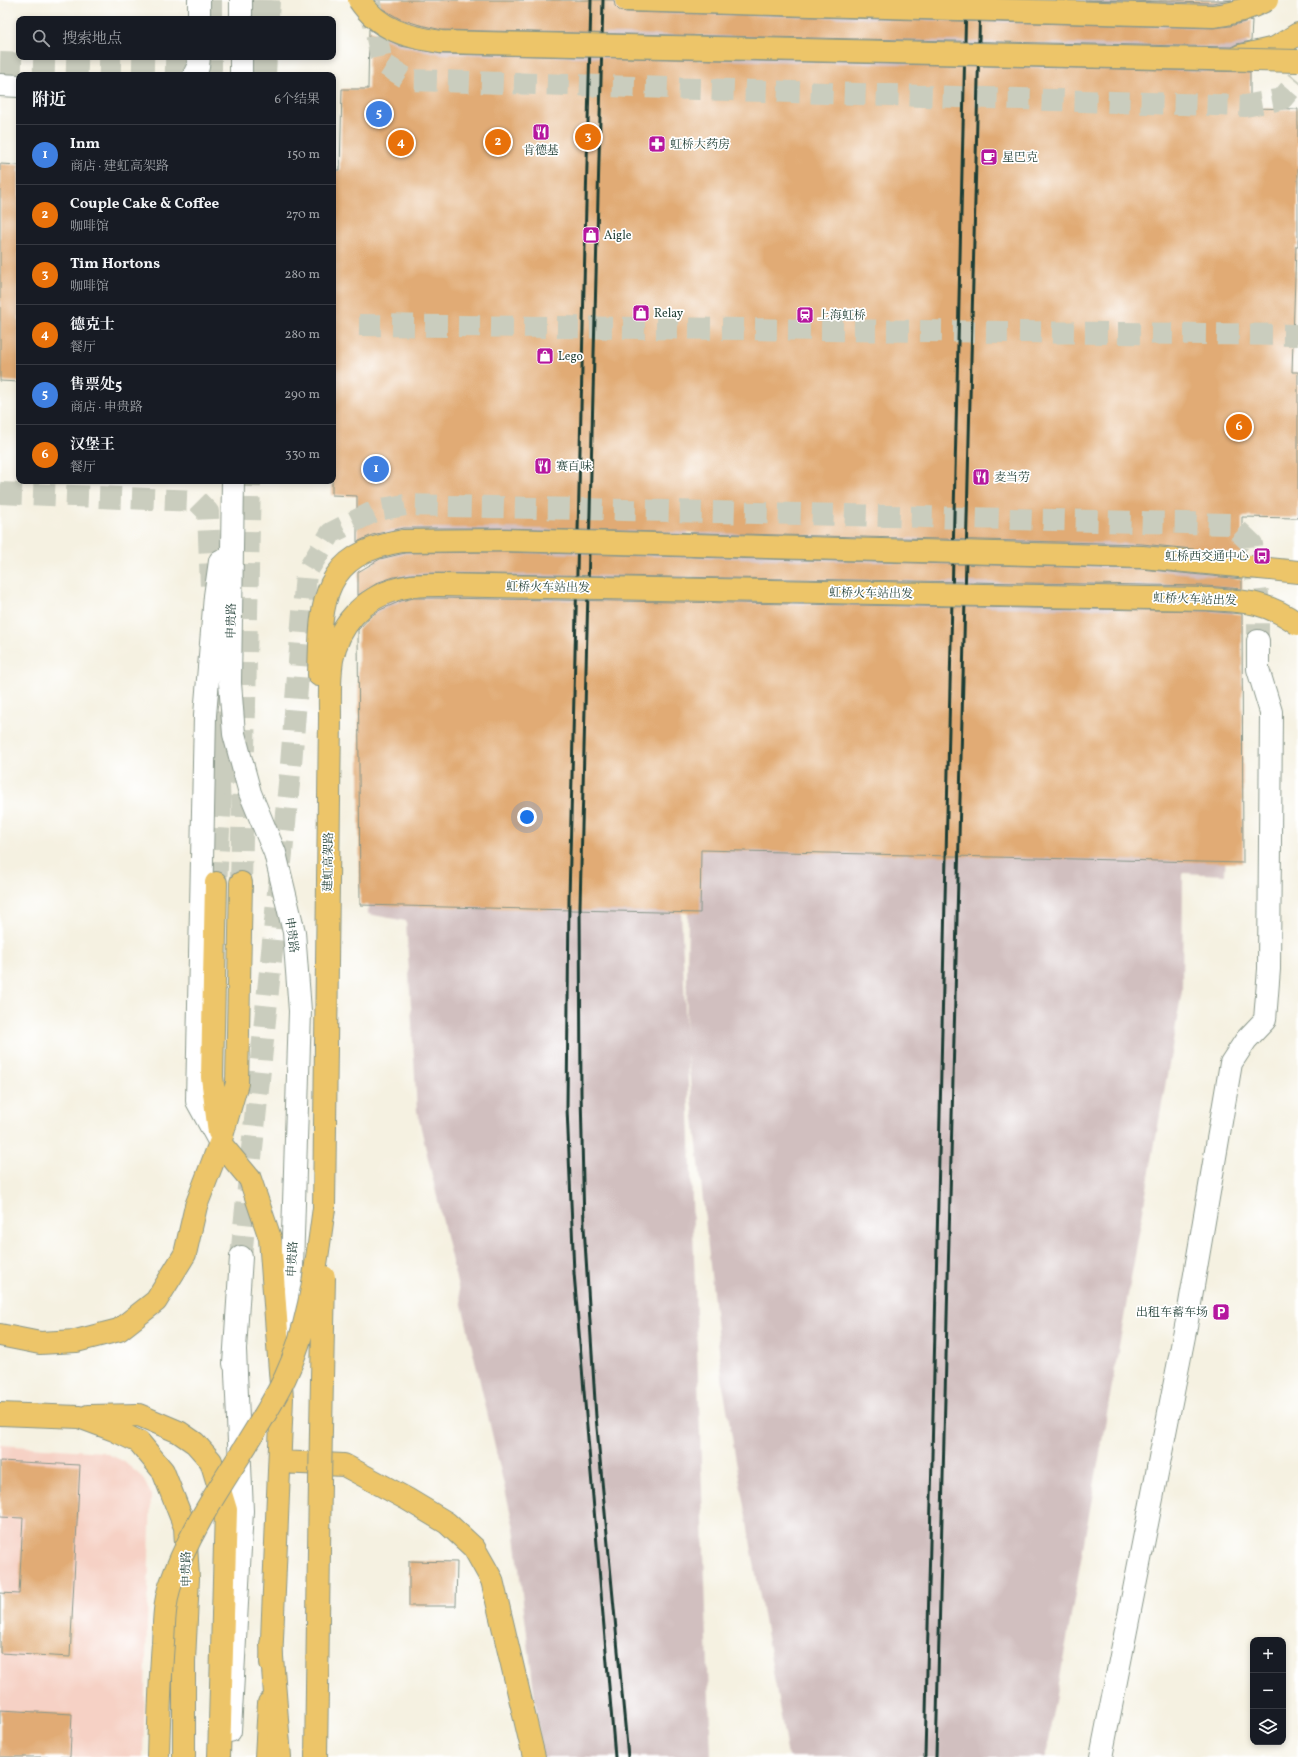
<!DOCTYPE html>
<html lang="zh">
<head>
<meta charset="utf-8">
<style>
  body { margin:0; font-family:Vollkorn,"Noto Serif SC",serif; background:#20242c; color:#f1f3f6 }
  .controls { position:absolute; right:12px; bottom:12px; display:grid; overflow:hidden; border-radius:8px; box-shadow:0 2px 6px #0003 }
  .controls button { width:36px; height:36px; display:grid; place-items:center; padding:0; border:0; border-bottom:1px solid #363941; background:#171b24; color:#f1f3f6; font:20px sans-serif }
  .you { position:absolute; left:527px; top:817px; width:14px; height:14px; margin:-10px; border:3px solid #fff; border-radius:50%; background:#1a73e8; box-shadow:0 0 0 6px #1a73e833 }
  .badge { display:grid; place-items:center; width:26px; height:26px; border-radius:50%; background:#8c9099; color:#fff; font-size:13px; font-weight:700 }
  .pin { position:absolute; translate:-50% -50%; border:2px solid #fff; box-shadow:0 1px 4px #0006 }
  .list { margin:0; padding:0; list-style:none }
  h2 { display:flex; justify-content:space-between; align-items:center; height:52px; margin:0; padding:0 16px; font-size:17px }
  h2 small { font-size:13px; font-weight:400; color:#9ea1a6 }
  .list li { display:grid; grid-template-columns:26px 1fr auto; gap:12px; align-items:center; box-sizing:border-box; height:60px; padding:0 16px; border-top:1px solid #363941 }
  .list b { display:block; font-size:15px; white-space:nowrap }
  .list p { margin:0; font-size:13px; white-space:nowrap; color:#9ea1a6 }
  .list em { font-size:13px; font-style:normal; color:#9ea1a6 }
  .icon { flex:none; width:22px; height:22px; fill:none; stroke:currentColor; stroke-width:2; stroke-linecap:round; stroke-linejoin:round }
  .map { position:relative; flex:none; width:1298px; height:1757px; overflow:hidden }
  .search { position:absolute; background:#171b24; box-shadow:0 2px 6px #0003; left:16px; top:16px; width:320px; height:44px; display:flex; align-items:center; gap:10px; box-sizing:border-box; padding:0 14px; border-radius:8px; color:#9ea1a6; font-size:15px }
  .panel { position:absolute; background:#171b24; box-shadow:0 2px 6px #0003; left:16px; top:72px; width:320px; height:412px; border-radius:8px }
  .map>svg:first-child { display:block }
</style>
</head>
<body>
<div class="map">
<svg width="1298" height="1757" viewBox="0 0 1298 1757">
  <rect width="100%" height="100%" fill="#fff"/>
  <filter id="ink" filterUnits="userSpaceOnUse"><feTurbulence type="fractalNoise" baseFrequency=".025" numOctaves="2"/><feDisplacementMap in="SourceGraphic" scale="8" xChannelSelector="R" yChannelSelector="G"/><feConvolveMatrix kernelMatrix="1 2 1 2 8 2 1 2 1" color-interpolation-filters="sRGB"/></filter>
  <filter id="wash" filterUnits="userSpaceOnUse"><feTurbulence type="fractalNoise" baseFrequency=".012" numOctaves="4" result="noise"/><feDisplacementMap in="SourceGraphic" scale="16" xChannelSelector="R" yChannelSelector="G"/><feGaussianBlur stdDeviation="0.9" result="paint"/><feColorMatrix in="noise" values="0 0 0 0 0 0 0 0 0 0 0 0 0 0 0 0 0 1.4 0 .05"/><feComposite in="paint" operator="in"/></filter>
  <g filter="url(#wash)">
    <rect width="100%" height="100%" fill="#f5f1e1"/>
    <path fill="#f6d1c5" d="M0,1445L103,1452L123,1461L142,1477L151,1494L143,1757H0Z"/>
    <path fill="#d1bfbf" d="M383,0H698L681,910L686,1033L703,0H1249L1225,875L1183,873L1182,991L1046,1757H788L723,1386L687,1052L711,1757H542L514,1528L417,1111L406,921L368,914Z"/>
    <g id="blocks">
      <path fill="#e1ab74" d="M375,0H614L615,6L619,10L626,12L1213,28L1230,26L1252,20L1251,41L1237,44L1231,47L442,30L420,25L400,19L383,9Z
        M1085,0H1232L1212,3Z
        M369,29L379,36L401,46L441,54L1250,72V108L1298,109V246H1296L1292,372H1298V518L1242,517V554L1142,544L501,528H403L372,535L357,542V496L332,495L333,170H340L342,89H368Z
        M0,164L19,165V382L0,381Z
        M501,552L1141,569L1242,579V589L1206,586L434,573L411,574L394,577L379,582L358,595V572L380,559L405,553Z
        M414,598H439L1206,611L1242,614L1243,863L701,850L700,913L360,905L358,630L371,616L380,610L401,601Z
        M0,1461L80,1465L70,1657L0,1653V1593L19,1594L23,1518L0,1517Z
        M409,1561L457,1562L456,1606H409Z
        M0,1710L72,1714L70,1757H0Z"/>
    </g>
  </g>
  <g filter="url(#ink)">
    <use href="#blocks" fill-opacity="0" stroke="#8a978a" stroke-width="1"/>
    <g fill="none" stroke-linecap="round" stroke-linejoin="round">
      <path stroke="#cacdbe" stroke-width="22" stroke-dasharray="22 11" stroke-linecap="butt" d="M370,3L382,63L409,80L1245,106L1282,99L1298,80
        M211,19V0
        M260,19L261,0
        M0,63L211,69V57
        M259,75L260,57
        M359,325L1298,335
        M0,493L197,501L208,512L211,587
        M215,683L220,810
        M241,883L250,481
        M241,1257L291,764L306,573L331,533L377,510L406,505L1231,524L1252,544L1258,594V641"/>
      <path stroke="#cacdbe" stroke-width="22" stroke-dasharray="22 11" stroke-linecap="butt" d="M268,19L269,0
        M265,75L266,57
        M216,883L226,711"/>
      <g stroke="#8a978a" stroke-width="24">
        <path id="minor" d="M199,19V0
          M241,19V0
          M241,57V75
          M194,75L198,67L199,57
          M0,85L19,86
          M233,481L230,683L234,734L250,793L275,853L294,932L300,1011L292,1267L285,1352
          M220,1143L197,1101L205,715L215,596L220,561
          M234,1364L241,1257
          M230,1731L242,1511L235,1350
          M1101,1757L1187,1321L1231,1063L1246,1040L1265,1020L1269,969L1271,712L1258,669V641"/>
      </g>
      <g stroke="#8a978a" stroke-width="24">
        <path id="major" d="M216,883L212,1077L219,1132
          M220,1143L250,1179L270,1238L282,1398L271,1663
          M0,1335L40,1343L76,1341L119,1330L156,1301L185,1254L196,1206L220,1143L237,1083L241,883
          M0,1414L79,1417L114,1430L139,1442L163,1471L185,1527L188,1578L184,1661V1757
          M88,1416L139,1415L179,1432L195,1443L211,1461L226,1510L223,1615
          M280,1462L344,1465L407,1499L447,1523L474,1548L492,1580L534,1757
          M266,1757L269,1703"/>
      </g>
      <g stroke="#8a978a" stroke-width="24">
        <path id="highway" d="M1240,56L1275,48L1298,34
          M1260,568L1298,572
          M319,675C321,604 319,554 403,541
          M324,1208L330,718C330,699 329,679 332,660C338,626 363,598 397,589C410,585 425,585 439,585
          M271,1644L280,1757
          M219,1757L223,1615
          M316,1757L320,1481"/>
      </g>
      <use href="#minor" stroke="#fff" stroke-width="22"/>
      <use href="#major" stroke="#edc569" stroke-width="22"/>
      <use href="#highway" stroke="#edc569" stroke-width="22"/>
      <path stroke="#1f3d34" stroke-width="3" d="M591,0L569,899L567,1108L574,1273L615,1757
        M603,0L580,906L581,1093L584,1226L596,1417L628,1757
        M925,1757L966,0
        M936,1757L980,0"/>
      <g stroke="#8a978a" stroke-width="24" stroke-linecap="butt">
        <path id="highway-bridge" d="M359,0C379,30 407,37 441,42L1298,61
          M626,0L1213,16C1233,14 1249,9 1267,0
          M403,541L501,540L1142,557L1260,568
          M439,585L1206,599C1244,601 1266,601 1298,624
          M320,1481L324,1277
          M158,1757C159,1719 160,1681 163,1643C164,1624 164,1604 170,1586C196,1510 250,1449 285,1378C310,1325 316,1265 324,1208"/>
      </g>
      <use href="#highway-bridge" stroke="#edc569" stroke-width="22"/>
    </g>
  </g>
  <defs>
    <g id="restaurant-square" transform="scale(0.9)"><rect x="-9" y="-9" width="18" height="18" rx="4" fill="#b5179e" stroke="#fff"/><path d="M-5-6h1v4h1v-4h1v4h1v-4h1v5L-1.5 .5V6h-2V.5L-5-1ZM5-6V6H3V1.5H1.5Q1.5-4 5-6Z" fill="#fff"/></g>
    <g id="pharmacy-square" transform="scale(0.9)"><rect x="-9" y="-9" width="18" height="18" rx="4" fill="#b5179e" stroke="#fff"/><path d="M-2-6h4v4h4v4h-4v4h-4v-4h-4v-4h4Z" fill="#fff"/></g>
    <g id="cafe-square" transform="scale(0.9)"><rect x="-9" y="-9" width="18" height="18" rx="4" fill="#b5179e" stroke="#fff"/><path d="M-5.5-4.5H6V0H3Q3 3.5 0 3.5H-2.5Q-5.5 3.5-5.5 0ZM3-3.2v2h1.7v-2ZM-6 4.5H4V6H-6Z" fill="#fff"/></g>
    <g id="shop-square" transform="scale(0.9)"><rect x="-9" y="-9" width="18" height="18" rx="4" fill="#b5179e" stroke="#fff"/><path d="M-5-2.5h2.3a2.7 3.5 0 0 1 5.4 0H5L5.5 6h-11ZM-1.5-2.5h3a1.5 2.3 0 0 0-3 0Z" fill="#fff"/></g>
    <g id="station-square" transform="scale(0.9)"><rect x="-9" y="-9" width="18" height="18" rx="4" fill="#b5179e" stroke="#fff"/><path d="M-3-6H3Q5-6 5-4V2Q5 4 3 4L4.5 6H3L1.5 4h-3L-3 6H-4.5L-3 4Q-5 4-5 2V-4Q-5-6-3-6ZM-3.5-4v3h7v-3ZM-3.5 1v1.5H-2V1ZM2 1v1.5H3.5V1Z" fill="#fff"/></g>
    <g id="bus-square" transform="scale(0.9)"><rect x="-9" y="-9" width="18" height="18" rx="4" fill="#b5179e" stroke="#fff"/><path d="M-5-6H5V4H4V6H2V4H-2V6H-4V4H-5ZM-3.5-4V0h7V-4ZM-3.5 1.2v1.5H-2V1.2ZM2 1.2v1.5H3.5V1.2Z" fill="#fff"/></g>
    <g id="parking-square" transform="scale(0.9)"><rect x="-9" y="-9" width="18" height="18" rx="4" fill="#b5179e" stroke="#fff"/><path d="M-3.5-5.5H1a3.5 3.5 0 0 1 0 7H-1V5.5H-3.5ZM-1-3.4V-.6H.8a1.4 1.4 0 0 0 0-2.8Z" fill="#fff"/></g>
  </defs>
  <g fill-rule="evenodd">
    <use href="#restaurant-square" x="541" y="132"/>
    <use href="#pharmacy-square" x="657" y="144"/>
    <use href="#cafe-square" x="989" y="157"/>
    <use href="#shop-square" x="591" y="235"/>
    <use href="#shop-square" x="641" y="313"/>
    <use href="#station-square" x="805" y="315"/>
    <use href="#shop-square" x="545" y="356"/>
    <use href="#restaurant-square" x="543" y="466"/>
    <use href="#restaurant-square" x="981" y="477"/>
    <use href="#bus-square" x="1262" y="556"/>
    <use href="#parking-square" x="1221" y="1312"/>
  </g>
  <g text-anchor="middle" stroke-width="3.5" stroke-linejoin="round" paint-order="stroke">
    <g font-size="12" fill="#1f3d34" stroke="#fff" text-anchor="start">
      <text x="670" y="148">虹桥大药房</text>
      <text x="541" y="154" text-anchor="middle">肯德基</text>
      <text x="1002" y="161">星巴克</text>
      <text x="604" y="239">Aigle</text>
      <text x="654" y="317">Relay</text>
      <text x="818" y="319">上海虹桥</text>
      <text x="558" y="360">Lego</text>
      <text x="556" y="470">赛百味</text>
      <text x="994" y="481">麦当劳</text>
      <text x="1249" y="560" text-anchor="end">虹桥西交通中心</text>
      <text x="1208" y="1316" text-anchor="end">出租车蓄车场</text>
    </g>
    <g font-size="12" fill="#1f3d34" stroke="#fff">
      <text transform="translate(548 587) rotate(1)" y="4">虹桥火车站出发</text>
      <text transform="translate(871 593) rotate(1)" y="4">虹桥火车站出发</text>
      <text transform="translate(1195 599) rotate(2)" y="4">虹桥火车站出发</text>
      <text transform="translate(231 621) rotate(-89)" y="4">申贵路</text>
      <text transform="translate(328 862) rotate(-89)" y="4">建虹高架路</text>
      <text transform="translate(292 935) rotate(82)" y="4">申贵路</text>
      <text transform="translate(292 1259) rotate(-87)" y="4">申贵路</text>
      <text transform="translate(186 1569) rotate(-91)" y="4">申贵路</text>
    </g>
  </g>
</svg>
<div class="controls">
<button>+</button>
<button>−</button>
<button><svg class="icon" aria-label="layers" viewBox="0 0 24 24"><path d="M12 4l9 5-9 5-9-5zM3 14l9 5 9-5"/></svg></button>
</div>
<div class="you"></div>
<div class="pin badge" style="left:376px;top:469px;background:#3f7fe0">1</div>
<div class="pin badge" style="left:498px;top:142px;background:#e8710a">2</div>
<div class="pin badge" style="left:588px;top:137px;background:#e8710a">3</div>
<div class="pin badge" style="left:401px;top:143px;background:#e8710a">4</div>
<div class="pin badge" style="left:379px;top:114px;background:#3f7fe0">5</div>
<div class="pin badge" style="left:1239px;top:427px;background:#e8710a">6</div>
<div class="search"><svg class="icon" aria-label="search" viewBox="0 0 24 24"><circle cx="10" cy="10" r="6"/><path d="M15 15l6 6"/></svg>搜索地点</div>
<section class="panel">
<h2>附近<small>6个结果</small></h2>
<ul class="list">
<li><span class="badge" style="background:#3f7fe0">1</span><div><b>Inm</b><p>商店 · 建虹高架路</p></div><em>150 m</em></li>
<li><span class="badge" style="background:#e8710a">2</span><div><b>Couple Cake &amp; Coffee</b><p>咖啡馆</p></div><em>270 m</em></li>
<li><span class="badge" style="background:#e8710a">3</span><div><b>Tim Hortons</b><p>咖啡馆</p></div><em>280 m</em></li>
<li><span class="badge" style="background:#e8710a">4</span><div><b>德克士</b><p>餐厅</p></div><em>280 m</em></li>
<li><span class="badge" style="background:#3f7fe0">5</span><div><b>售票处5</b><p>商店 · 申贵路</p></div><em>290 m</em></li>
<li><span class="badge" style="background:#e8710a">6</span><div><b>汉堡王</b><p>餐厅</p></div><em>330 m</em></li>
</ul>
</section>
</div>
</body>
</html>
